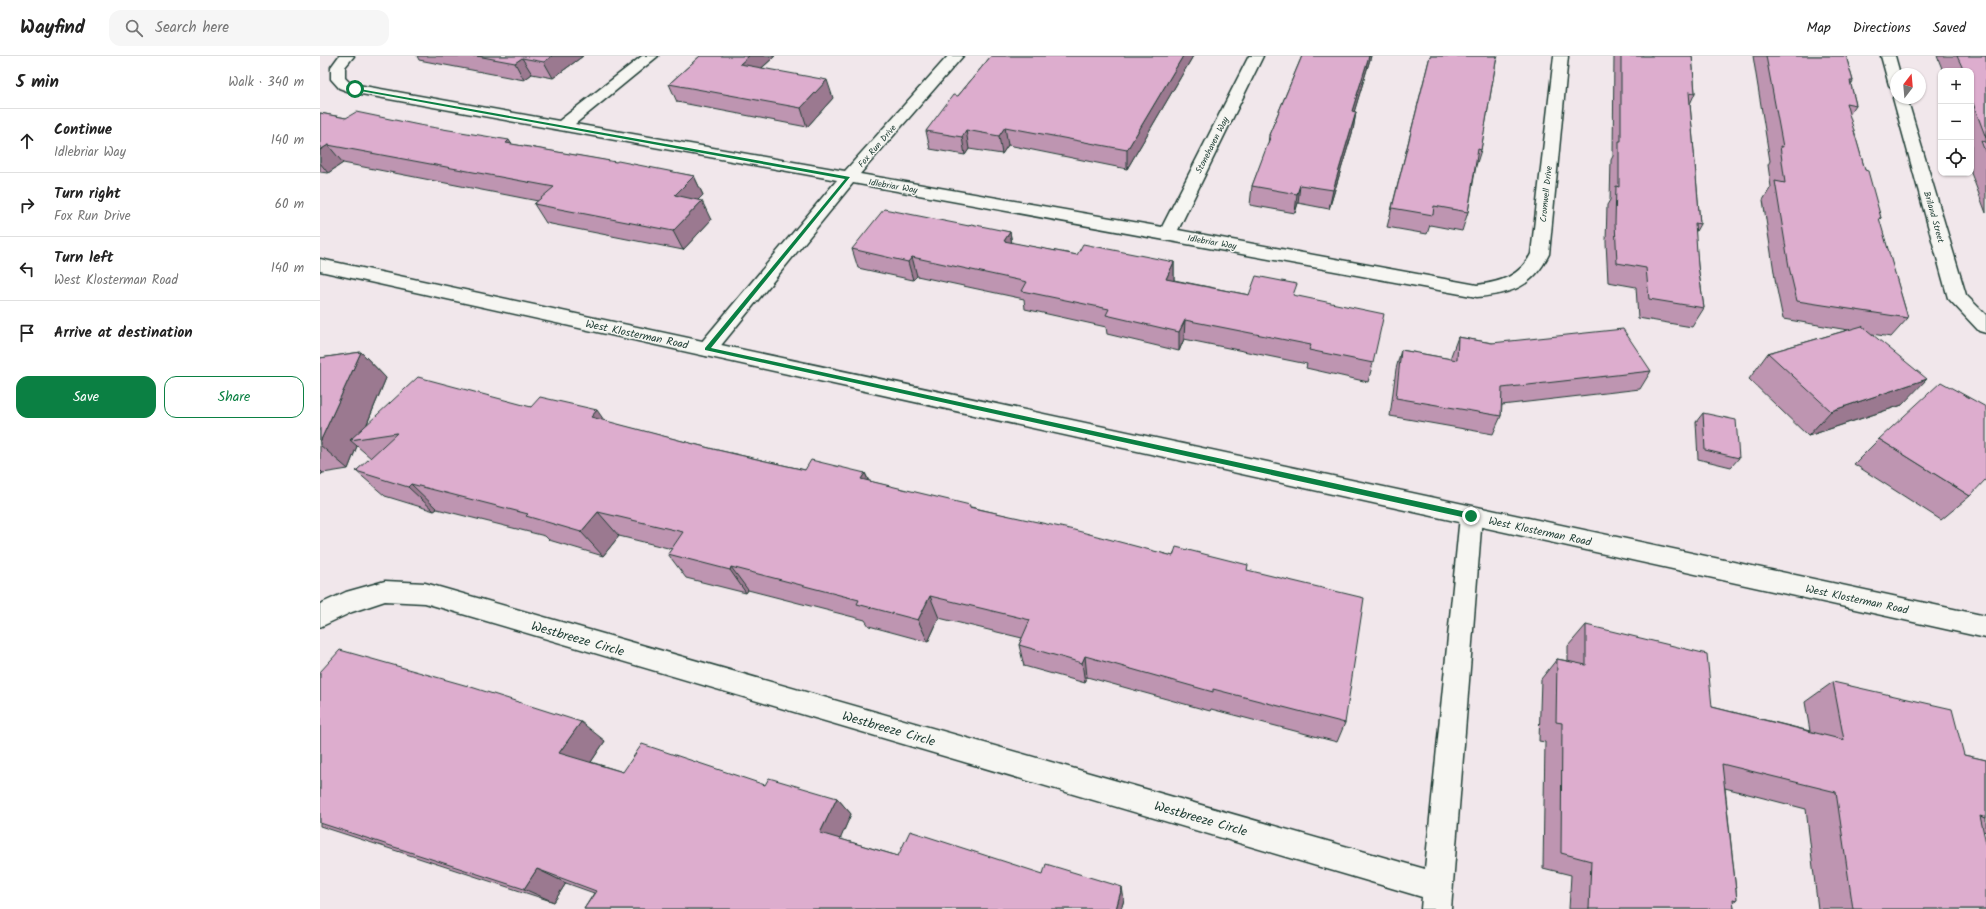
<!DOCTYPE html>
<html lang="en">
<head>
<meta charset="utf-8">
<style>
  body { margin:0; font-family:Kalam,sans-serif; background:#f6f6f6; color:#222 }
  .controls { position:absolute; right:12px; top:12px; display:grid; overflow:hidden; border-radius:8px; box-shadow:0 1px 3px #0004 }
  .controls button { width:36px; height:36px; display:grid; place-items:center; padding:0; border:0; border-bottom:1px solid #e0e0e0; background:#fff; color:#222; font:20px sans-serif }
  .compass { position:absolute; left:1570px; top:12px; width:36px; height:36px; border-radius:50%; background:#fff; box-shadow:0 1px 3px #0004; rotate:16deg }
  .stop { position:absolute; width:12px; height:12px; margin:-9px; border:3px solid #0b8043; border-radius:50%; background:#fff }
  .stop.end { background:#0b8043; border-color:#fff; box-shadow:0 1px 4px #0008 }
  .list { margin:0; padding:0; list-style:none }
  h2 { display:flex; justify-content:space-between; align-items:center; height:52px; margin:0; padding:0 16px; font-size:17px }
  h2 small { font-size:13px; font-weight:400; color:#767676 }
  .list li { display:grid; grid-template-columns:26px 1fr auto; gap:12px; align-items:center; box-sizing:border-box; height:64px; padding:0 16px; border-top:1px solid #e0e0e0 }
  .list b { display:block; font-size:15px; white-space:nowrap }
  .list p { margin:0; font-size:13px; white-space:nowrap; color:#767676 }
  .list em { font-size:13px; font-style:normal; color:#767676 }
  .actions { display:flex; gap:8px; padding:12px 16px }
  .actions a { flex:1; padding:9px 0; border:1px solid #0b8043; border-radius:12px; text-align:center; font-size:14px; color:#0b8043 }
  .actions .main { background:#0b8043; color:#fff }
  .icon { flex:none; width:22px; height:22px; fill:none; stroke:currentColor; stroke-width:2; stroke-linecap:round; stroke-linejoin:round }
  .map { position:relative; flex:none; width:1666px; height:853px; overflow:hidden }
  header { display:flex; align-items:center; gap:24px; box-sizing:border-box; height:56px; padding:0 20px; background:#fff; border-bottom:1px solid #e0e0e0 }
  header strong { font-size:19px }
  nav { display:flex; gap:22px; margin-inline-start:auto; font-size:14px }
  .search { width:280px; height:36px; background:#f6f6f6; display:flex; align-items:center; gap:10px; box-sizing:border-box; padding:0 14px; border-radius:12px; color:#767676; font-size:15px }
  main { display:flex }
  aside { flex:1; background:#fff }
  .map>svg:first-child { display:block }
</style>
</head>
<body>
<header>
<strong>Wayfind</strong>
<div class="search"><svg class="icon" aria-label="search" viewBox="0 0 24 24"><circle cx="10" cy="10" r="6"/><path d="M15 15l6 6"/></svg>Search here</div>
<nav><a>Map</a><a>Directions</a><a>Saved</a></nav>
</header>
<main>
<aside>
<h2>5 min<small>Walk · 340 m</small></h2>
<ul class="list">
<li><svg class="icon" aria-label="ahead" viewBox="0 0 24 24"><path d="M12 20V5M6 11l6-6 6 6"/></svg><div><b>Continue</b><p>Idlebriar Way</p></div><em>140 m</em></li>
<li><svg class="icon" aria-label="right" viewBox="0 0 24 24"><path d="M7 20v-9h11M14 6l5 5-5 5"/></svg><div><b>Turn right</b><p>Fox Run Drive</p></div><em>60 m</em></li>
<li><svg class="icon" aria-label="left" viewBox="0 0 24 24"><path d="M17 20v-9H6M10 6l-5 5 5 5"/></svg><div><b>Turn left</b><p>West Klosterman Road</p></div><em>140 m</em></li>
<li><svg class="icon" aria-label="arrive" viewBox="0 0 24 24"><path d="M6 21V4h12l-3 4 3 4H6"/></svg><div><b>Arrive at destination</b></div></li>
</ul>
<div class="actions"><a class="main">Save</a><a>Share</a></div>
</aside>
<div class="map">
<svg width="1666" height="853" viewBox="0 0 1666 853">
  <rect width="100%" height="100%" fill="#f1e7eb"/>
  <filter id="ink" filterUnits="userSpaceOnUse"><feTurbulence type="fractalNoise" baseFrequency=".025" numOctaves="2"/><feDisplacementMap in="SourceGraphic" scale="8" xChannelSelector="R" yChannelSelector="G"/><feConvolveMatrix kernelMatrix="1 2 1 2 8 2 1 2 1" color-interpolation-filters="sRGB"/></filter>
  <g filter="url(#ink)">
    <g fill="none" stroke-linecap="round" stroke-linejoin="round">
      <g stroke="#1f3d34" stroke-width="3">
        <path id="minor" d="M19,0H34L25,11V22L29,26L38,29L239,65L322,0H338L255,68L525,115L628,0H643L540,118L842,171L929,0H943L858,174L1157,229C1181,226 1200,220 1211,198L1234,0H1248L1229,198C1213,231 1191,238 1157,241L533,127L394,298L387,300L380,298L377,293L380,288L517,124L30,36L19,32L11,23V11Z
          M1561,0H1575L1580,18H1576V33L1571,32L1569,29Z
          M1576,38V42H1587L1646,239L1666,259V277L1659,275L1628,242L1573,42Z
          M1151,451L1159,453L1162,460L1131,853H1101L1102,841L105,547L65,545L32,556L0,571V548L26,536L65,525L105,527L1105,813L1140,460L1143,453Z"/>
      </g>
      <g stroke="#1f3d34" stroke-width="3">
        <path id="tertiary" d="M0,203L1666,560V582L0,215Z"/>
      </g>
      <use href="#minor" fill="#f6f6f2" fill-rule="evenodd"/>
      <use href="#tertiary" fill="#f6f6f2" fill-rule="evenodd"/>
    </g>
    <path fill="#be95b1" stroke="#1f3d34" d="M97,0H263L233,22L212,18L204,24L99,4Z
      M380,0H455L442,12L513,42L487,71L357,46L349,28Z
      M671,0H873L807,113L688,89L682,98L649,93L645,99L610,93L606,75L638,40Z
      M982,0H1051L1034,56H1036L1033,74L1009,153L978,147L975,157L930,149L932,130L948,89L949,79Z
      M1110,0H1178L1176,6L1161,94L1156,110L1148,156L1142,175L1110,169L1107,178L1067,171Z
      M1294,0H1372L1375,37L1370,48L1380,168L1375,177L1378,210L1384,252L1372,271L1318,262L1316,231L1288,226L1286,186L1287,149L1290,144L1291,104L1293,100Z
      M1433,0H1526L1533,25L1531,29L1536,49L1529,59L1545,114L1561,162L1559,164L1588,262L1571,281L1552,278L1582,349L1488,380L1429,323L1448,297L1528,274L1463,263L1456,229L1443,144L1451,131L1448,109L1450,105Z
      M1617,0H1666V157L1651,117V15H1623Z
      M0,57L26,62L191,88L374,120L383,139L378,144L391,164L363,194L226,167L214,148L218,145L23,107L8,117L0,116Z
      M649,170L690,176L692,187L757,199L854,206V224L929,239L975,240L1053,307L1048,326L986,312L987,308L864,283L859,295L787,278L786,271L705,253L704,243L597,220L593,224L538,212L532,193Z
      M1138,281L1331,315L1320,333L1182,349L1181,360L1173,378L1070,360L1076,313L1081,294L1131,303V300Z
      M41,296L66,322L47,368L211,351L284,365L393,393L485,414L545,417L549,425L651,451L853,500L927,514L1025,667L1017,686L891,653L890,655L767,621L765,627L704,610L699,589L702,582L619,562L608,586L549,570L545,564L428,534L426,537L366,522L348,498L352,493L299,480L283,500L229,484L225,480L117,453L114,455L65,440L36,415L51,402L37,390L28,413L3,417L0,419V302Z
      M1383,357L1419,402L1411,411L1378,403L1376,366Z
      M1559,383L1650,440L1621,464L1534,408Z
      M1266,569L1392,651L1490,675L1485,646L1513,626L1644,699L1666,704V775L1663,776L1666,853H1498L1486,753L1405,732L1417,844L1413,846L1414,853H1249L1251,819L1223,812L1225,686L1219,685L1221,623L1237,603L1248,605V590Z
      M0,616L285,685L271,706L303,716L445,729L517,742L531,758L520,783L578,800L804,844L801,853H264L274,837L246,827L234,846L0,770Z"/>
    <path fill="#9b7990" stroke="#1f3d34" d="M232,0H263L233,22L224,6Z
      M429,0H455L426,26L420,8Z
      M863,0H873L807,113V94Z
      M1049,0H1051L1029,73L1032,55Z
      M202,2L212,18L204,24L195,7Z
      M507,24L513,42L487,71L481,52Z
      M1036,56L1033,74L1009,153L1013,134Z
      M685,71L688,89L682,98L679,80Z
      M646,74L649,93L645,99L642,81Z
      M189,84L201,103L186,87Z
      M8,89L23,107L8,117L0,107V94Z
      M374,120L383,139L364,158L355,139Z
      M980,129L978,147L975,157L977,138Z
      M382,145L391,164L363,194L353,175Z
      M690,176L693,195L684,185Z
      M592,201L597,220L593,224L588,206Z
      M854,206V225L846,223Z
      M865,264L864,283L859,295V276Z
      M41,296L66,322L41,382L30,384L37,390L28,413L0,389V386Z
      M1607,323L1582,349L1488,380L1511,355Z
      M277,354L295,380L271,361Z
      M0,414L3,417L0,419Z
      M545,417L555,441L541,423Z
      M91,428L117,453L114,455L88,431Z
      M278,456L299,480L283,500L261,476Z
      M411,511L428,534L426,537L410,514Z
      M610,540L619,562L608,586L598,564Z
      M765,600L767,621L765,627L762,607Z
      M261,666L285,685L265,715L239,697Z
      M517,742L531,758L516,793L500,777Z
      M217,813L246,827L234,846L204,833Z
      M802,831L804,844L801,853H796Z"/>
    <path fill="#ddadce" stroke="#1f3d34" d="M157,0H232L224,6L202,2L195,7Z
      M380,0H429L420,8L507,24L481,52L349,28Z
      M671,0H863L807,94L685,71L679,80L646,74L642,81L606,75L633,39L638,40Z
      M982,0H1049L1032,55L1036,56L1013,134L980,129L977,138L932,130L951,79H949Z
      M1110,0H1177L1161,94L1158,93L1148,156L1114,150L1113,159L1072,152Z
      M1301,0H1372L1375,37L1369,36L1380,168L1375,167L1378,210L1384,252L1329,243L1326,212L1297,207L1295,167L1296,130L1299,131V85H1301Z
      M1446,0H1526L1533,25H1530L1536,49L1526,47L1545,114L1548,115L1561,162H1559L1588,262L1477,245L1469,211L1455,125L1465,127L1460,90L1463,91Z
      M1637,0H1666V82L1651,42V15H1644Z
      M36,56L99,69L189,84L186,87L296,106L298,105L374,120L355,139L382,145L353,175L214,148L234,131L8,89L0,94V57L26,62Z
      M1661,85L1666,86V98Z
      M564,153L649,170L651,168L690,176L684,185L757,199L763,188L854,206L846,223L929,239L936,220L977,228L973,239L1064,258L1053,307L989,294L991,289L865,264L859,276L786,259L789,253L702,235L707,226L592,201L588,206L532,193Z
      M1542,270L1607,323L1511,355L1448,297Z
      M1303,273L1331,315L1182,332L1181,360L1076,342L1081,294L1137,304L1138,281L1172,287Z
      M41,296L0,386V302Z
      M98,321L211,351L220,341L277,354L271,361L393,393L485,414L491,404L545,417L541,423L650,449L649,451L754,474L853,500L856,491L928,509L927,514L1044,542L1025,667L893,633V636L765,600L762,607L699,589L710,564L610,540L598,564L537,548L539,544L411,511L410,514L348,498L363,476L278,456L261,476L206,460L208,458L91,428L88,431L36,415L77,377L30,384Z
      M1621,326L1666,351V423L1650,440L1559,383Z
      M1383,357L1416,364L1419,402L1385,394Z
      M1266,569L1387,598L1392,651L1524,684L1513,626L1632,653L1644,699L1666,704V762L1660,760L1666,787V853H1533L1516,736L1402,708L1417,844L1413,843L1414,853H1269L1271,805L1241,797L1242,667L1236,666L1237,603L1266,609Z
      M20,594L148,630L261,666L239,697L303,716L322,688L445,729L449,722L517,742L500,777L578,800L590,775L723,818L726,808L802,831L796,853H264L276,835L217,813L204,833L0,767V616Z"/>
  </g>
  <path fill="#0b8043" d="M34,32L530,121L391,292L1151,457L1154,460L1151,463L385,294V292L525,123L35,34Z"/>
  <g text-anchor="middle" stroke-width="3" stroke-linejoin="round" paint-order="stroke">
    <g font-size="9" fill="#1f3d34" stroke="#f6f6f2">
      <text transform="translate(892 89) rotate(-63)" y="3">Stonehaven Way</text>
      <text transform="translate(557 90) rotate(-49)" y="3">Fox Run Drive</text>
      <text transform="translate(573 130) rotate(10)" y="3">Idlebriar Way</text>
      <text transform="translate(1226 138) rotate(-84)" y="3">Cromwell Drive</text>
      <text transform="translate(1614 161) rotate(74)" y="3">Briland Street</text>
      <text transform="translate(892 186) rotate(10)" y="3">Idlebriar Way</text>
    </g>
    <g font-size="11" fill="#1f3d34" stroke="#f6f6f2">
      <text transform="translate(317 278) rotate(12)" y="4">West Klosterman Road</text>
      <text transform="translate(1220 475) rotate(12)" y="4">West Klosterman Road</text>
      <text transform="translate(1537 543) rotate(12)" y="4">West Klosterman Road</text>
    </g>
    <g font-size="13" fill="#1f3d34" stroke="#f6f6f2">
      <text transform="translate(258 582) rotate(16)" y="5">Westbreeze Circle</text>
      <text transform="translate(569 672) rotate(16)" y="5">Westbreeze Circle</text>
      <text transform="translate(881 762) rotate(16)" y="5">Westbreeze Circle</text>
    </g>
  </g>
</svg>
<div class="controls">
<button>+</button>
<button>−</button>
<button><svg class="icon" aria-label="locate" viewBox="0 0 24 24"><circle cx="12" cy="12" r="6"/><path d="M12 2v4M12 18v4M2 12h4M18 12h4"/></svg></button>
</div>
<svg class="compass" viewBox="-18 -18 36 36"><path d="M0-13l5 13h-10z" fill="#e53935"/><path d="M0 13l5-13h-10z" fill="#767676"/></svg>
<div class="stop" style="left:35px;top:33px"></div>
<div class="stop end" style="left:1151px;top:460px"></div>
</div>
</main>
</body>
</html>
